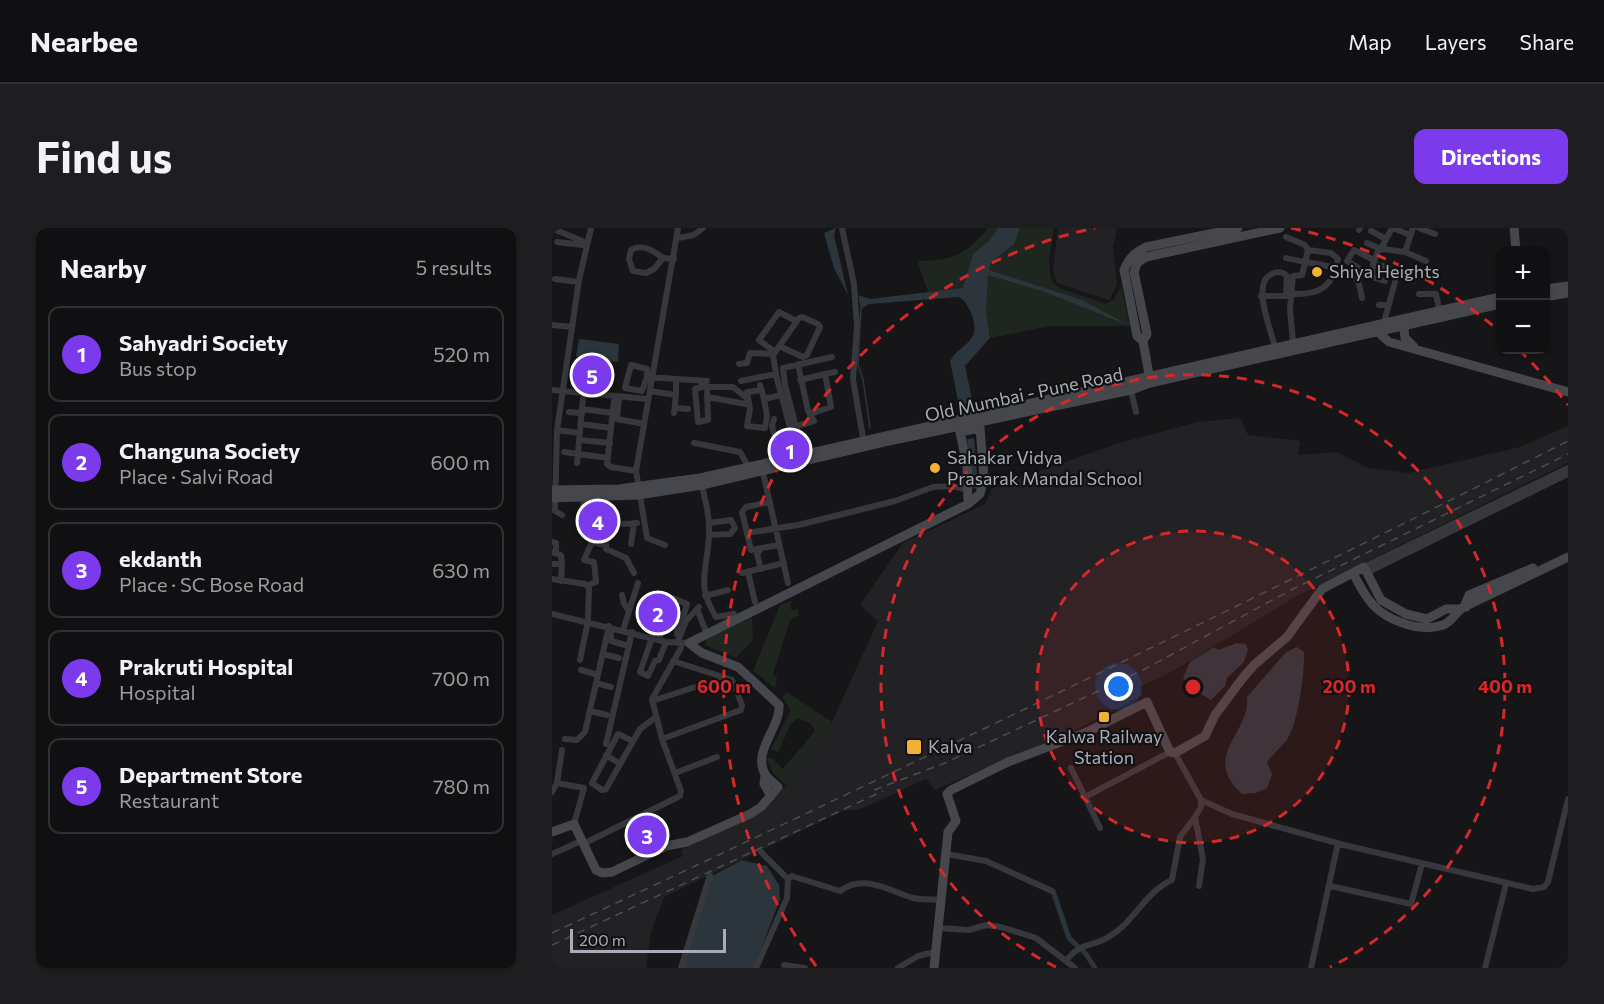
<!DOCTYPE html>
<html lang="en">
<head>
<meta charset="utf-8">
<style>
  body { margin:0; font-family:Commissioner,sans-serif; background:#1e1e20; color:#f1f3f6 }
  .controls { position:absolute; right:18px; top:18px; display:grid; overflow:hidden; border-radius:12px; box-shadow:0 2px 4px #0004 }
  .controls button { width:54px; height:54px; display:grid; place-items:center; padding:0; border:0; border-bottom:2px solid #303032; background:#101012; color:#f1f3f6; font:30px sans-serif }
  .scale { position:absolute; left:18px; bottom:15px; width:156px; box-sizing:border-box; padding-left:6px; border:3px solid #a8adb8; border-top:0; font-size:16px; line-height:21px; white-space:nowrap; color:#a8adb8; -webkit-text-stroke:4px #111113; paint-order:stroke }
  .you { position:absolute; left:567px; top:459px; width:21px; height:21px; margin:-15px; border:4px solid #fff; border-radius:50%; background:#1a73e8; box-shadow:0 0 0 9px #1a73e833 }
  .badge { display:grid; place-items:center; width:39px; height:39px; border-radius:50%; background:#7c3aed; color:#fff; font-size:20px; font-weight:700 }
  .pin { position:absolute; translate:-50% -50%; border:3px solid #fff; box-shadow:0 2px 6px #0006 }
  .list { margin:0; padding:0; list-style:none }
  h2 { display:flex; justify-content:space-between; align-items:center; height:78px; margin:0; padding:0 24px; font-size:26px }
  h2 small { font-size:20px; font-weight:400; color:#9c9d9f }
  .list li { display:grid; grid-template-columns:39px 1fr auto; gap:18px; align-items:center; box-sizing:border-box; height:96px; margin:0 12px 12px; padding:0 12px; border:2px solid #303032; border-radius:12px }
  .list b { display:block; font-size:22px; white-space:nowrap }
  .list p { margin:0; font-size:20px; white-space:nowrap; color:#9c9d9f }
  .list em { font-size:20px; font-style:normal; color:#9c9d9f }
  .map { position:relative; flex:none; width:1016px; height:740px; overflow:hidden; border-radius:12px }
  header { display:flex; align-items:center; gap:36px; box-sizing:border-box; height:84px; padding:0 30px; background:#101012; border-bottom:2px solid #303032 }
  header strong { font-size:28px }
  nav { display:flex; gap:33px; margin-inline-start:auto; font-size:21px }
  .intro { display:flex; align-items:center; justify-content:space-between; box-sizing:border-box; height:144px; padding:0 36px }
  h1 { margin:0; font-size:42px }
  .button { padding:15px 27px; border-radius:12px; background:#7c3aed; color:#fff; font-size:21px; font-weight:700 }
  main { display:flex; gap:36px; padding:0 36px }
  aside { flex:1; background:#101012; border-radius:12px; box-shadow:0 2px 4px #0004 }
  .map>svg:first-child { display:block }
</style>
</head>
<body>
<header>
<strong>Nearbee</strong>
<nav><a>Map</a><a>Layers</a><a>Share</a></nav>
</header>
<div class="intro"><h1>Find us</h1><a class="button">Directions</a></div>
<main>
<aside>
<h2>Nearby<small>5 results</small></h2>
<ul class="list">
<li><span class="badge">1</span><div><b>Sahyadri Society</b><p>Bus stop</p></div><em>520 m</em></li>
<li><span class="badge">2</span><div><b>Changuna Society</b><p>Place · Salvi Road</p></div><em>600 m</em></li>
<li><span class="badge">3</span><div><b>ekdanth</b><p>Place · SC Bose Road</p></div><em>630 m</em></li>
<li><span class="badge">4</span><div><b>Prakruti Hospital</b><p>Hospital</p></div><em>700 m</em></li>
<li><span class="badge">5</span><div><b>Department Store</b><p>Restaurant</p></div><em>780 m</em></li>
</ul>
</aside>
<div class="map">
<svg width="1016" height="740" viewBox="0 0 1016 740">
  <rect width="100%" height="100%" fill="#161618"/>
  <path fill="#222225" d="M506,0H565L561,19L565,56L557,72L505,55L501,42Z
    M688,190L696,207L748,213L746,227L785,224L816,240L857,245L968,219L1016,198V235L743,369L621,443L588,459L591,467L531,498L383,562L374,551L309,581L291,583L112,669L99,704L94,740H0V687L131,628L129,622L203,586L234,558L280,494L326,393L308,377L351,315L433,276L440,260L567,215L646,194Z"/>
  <path fill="#1e261f" d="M436,0H502L497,32L499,52L507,60L554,76L562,71L569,58L578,98H498L438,110L434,83H418L406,62L376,64L365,33C402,32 412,28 436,0Z
    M239,373V382H246L247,387L238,392L221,446L225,449L223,460L201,443L228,377Z
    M200,390L201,412L184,430L153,417L155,410Z
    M235,464L280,494L234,558L221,545L214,530H220L231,541L263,503L259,496L246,490L239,496L226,524L219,521L239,482L230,469Z"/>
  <path fill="#2c353c" d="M284,0L282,7L296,67L282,40L272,5Z
    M446,0H468L462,16L439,34L437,42L530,72L578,98L493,64L436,47L434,83L438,110L413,138L422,180L408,182L398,133C403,123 416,117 421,108C426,96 417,74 407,69L317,76L309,81L306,67L318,71L411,60L421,26L437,13Z
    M27,111L67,116L66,134L24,129Z
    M422,210L426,261L419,260L415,211Z
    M685,415L694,416L696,422L692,434L675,450L673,458L659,472L638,459L631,450L638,434L662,419L666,422Z
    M745,419L752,424C753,442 746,499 734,513C728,520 721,526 715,534L720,546L715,560L704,565L690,566C648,528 699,505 695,469L734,424Z
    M190,632L215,638L227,657L228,671L202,740H129L160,648Z"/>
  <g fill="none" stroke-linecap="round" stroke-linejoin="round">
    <path stroke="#2c353c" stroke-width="1.5" d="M309,80L306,137L311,151L318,200"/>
    <path stroke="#2c353c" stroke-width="5" d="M501,663L517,710L534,726L543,740"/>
    <path stroke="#37383d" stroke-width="6" d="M290,0L302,56L305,98L301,151L312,216
      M841,0L858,7
      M861,0L853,24L874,33
      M867,0L883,6
      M4,2L35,15
      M807,2L808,0
      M819,3L834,11
      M734,9L753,17L756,22L779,25L786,31C781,59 768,67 740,66
      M126,10L142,7L151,0
      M5,14L31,17
      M815,15L829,21L840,0
      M111,30C102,23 90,15 79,22L77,31L81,43L94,45L102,41L111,30L122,31
      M734,30C750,35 800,38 805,52C808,57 809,65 810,70
      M821,36L836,39
      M820,43L815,45L795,33L802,22L822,32
      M3,51L26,54
      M833,53L820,49L821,36L826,23L831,21L853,24
      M867,66H884L887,81
      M709,68H734L735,48C730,43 725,43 718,47C700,57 719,102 723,119
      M827,77H836
      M832,94L843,54
      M0,97L20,99
      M741,114L738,81L741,48L750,47L756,22
      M227,118L251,129L255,127L268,99L266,96L250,89L247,90L221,127L225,151L246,229
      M223,124L207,112L227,84L244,93
      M187,136L195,135L198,125L221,126
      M273,146L283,144
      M95,149V141L79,137L73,160L90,163L95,149L155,153
      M248,152L273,146L279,179L258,186
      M149,153L150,159H181L196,171L194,176L155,169
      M189,153L224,146
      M208,157L212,171L229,167
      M150,159L143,161L146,194L156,192L155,159
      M0,162L96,171
      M210,162L195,164L198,181L195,198L213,200L215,188L212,171
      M579,162L584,184
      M98,163L124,167V152
      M67,169L65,191L92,196
      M62,173L55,236L59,239L84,243
      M123,180L136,181
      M30,181L61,185
      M17,184L30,185
      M122,185L124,167
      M222,191L220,198L226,220L242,214
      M29,196L59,200
      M245,198L262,193L256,183L246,136
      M5,202L28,205
      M28,212L58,215
      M142,215L188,224L197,240
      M12,224L56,230
      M252,229L233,157L231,140L280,129
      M25,235L31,170
      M210,240L236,355
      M149,254C153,271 158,288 157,306C156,341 143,356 164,389L182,386
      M54,265V321L74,330L82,345
      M32,266L30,302L40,314L53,317
      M218,274L194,279L190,284L199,322L227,317
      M10,287L3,283L5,202L27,52L39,0
      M157,295L179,292L183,300L178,306L157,307
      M71,296L85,295
      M195,305L246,297L299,284L343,273L381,259L400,258L417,262
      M0,314L4,315V324
      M79,316L82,295
      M113,317L95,310L84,243L126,0
      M208,322L205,326L209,341
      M0,324L9,327L10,336H0
      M812,339L1016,240
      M196,344L203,374
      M190,345L232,335
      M814,345L1016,246
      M0,351L33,356L37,360L36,393L28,432
      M9,353L10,336
      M36,357L44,354L42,334L32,332L40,314
      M70,367L72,376L77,383
      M153,368L176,362
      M145,381L155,406
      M0,386L114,414L137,415
      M113,393L126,397L125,406
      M71,402L86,355
      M59,406V413L77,418
      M100,410L88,444L96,448L103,433L107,432L114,414
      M107,412L121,370L135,376L130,393
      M125,415L134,393L147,379
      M51,426L67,430
      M29,442L46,447
      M44,455L59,459
      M100,473L171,450
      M38,483L55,487
      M13,511L25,512L33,504L57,398
      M110,511L100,471L129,420
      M81,513L66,506L40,555L50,562L54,561L88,501L104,489
      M54,516L80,404
      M623,525L649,572L680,586L792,617L981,661L992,659L996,654L1016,571
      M54,527L68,536
      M519,540L548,600
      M123,545L165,529
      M5,555L32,560L22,596
      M0,564L5,555L10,522
      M533,569L618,524
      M31,616L128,568L129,563L110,511L189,482L190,477L180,452L121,433
      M208,623L236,651
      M0,626L29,613
      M394,626L434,633L500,663
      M647,658L651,631L643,589L649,579V572
      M778,658L859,676L870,636
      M386,700L417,702L434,697L449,699L484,710L523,740
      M514,733C529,713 540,720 558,708C583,693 593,664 620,652L628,609L643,589
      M232,737L253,740
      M129,740L158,647
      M204,740L235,670L236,651L240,648L288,663C312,645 337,663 361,670C370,672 381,671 390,672
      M346,740L366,728L383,724
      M759,740L786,615
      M933,740L954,656"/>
    <path stroke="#45474d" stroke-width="9" d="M962,0L964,22
      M993,61L1016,58
      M993,69L1016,65
      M851,93L853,110L862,119
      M825,103L837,114L1016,164
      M591,113L585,108L572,42C577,30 582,25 594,19L686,0
      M598,152L591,113L595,106L582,44L585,35L594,29L728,0
      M0,262L67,261L148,250L948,69
      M0,270L86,267L150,257L332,214L579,162L598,155L948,76
      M416,276L415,238L408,204L428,200
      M801,345C806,355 813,368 821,377C836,393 869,405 891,397C901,393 903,384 912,379L1016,329
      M914,379H912L917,367L981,340
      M213,548L212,556L219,568
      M0,604L22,596L44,642L50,645L60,644L114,618L135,614L198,586L209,579L226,559C222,555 215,550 213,546C200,523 229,499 227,477L186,439L150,425L137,415L416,276L428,266L432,250L427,187
      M382,740L396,604L404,593L395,566L399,562L456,534L535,504L595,474L618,524L623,525L653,508L663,487L690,451L702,437L735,409L770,361L812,339L829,372L854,386L875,391L894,381H907"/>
    <path stroke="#4a4c52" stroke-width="1.5" stroke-dasharray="8 6" stroke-linecap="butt" d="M322,562L393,535L591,442L739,362L1016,226
      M0,705C341,546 680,383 1016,213
      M0,717L331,563"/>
  </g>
  <circle cx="641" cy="459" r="156" fill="#d62828" fill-opacity=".12"/>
  <g fill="none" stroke="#d62828" stroke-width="3" stroke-dasharray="10 8">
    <circle cx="641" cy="459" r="156"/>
    <path d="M504 739A312 312 0 1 1 778 739"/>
    <path d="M264 738A469 469 0 0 1 543 0M739 0A469 469 0 0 1 946 102M967 122A469 469 0 0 1 1016 177"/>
  </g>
  <g fill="#f2b134" stroke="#111113" stroke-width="2">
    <circle cx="765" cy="44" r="6"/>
    <circle cx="383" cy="240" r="6"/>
    <rect x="546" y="483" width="12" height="12" rx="3"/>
    <rect x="354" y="511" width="16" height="16" rx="3"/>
  </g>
  <g text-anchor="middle" stroke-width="4.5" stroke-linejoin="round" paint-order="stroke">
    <g font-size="18" fill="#a8adb8" stroke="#111113" text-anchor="start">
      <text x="777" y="50">Shiya Heights</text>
      <text x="395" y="236">Sahakar Vidya<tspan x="395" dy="21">Prasarak Mandal School</tspan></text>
      <text x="552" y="515" text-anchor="middle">Kalwa Railway<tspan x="552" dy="21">Station</tspan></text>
      <text x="376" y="525">Kalva</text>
    </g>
    <g font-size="18" fill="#a8adb8" stroke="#111113">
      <text transform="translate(472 167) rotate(-12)" y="6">Old Mumbai - Pune Road</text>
    </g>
  </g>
  <circle cx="641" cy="459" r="9" fill="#d62828" stroke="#111113" stroke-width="3"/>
  <g font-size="18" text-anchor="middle" font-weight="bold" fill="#d62828" stroke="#111113" stroke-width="4.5" stroke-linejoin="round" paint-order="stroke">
    <text x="797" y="465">200 m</text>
    <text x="953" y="465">400 m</text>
    <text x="172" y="465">600 m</text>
  </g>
</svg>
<div class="controls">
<button>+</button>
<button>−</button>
</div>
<div class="scale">200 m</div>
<div class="you"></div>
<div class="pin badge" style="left:238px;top:222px">1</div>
<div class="pin badge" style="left:106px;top:385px">2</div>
<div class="pin badge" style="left:95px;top:607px">3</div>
<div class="pin badge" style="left:46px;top:293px">4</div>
<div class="pin badge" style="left:40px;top:147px">5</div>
</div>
</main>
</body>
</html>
